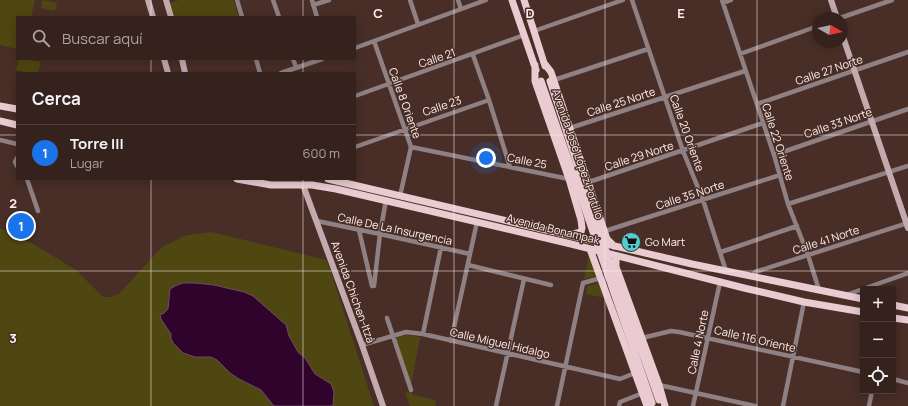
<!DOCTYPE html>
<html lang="es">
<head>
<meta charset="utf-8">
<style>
  body { margin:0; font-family:Manrope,sans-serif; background:#3d2a26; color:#f1f3f6 }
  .controls { position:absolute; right:12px; bottom:12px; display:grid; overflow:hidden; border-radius:0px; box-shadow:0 2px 10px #0003 }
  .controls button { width:36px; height:36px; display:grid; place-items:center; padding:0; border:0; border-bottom:1px solid #503f3b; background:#36221d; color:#f1f3f6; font:20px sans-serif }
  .compass { position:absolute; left:812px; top:12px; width:36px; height:36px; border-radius:50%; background:#36221d; box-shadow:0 2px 10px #0003; rotate:99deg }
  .you { position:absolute; left:486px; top:158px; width:14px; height:14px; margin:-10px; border:3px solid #fff; border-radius:50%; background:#1a73e8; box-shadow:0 0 0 6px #1a73e833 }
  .badge { display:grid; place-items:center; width:26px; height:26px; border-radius:50%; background:#1a73e8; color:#fff; font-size:13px; font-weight:700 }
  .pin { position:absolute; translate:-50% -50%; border:2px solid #fff; box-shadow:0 1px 4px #0006 }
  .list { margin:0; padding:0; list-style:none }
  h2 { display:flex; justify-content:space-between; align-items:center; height:52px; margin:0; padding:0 16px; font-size:17px }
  h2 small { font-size:13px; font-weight:400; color:#aaa4a4 }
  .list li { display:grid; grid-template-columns:26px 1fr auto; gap:12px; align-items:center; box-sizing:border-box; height:56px; padding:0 16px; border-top:1px solid #503f3b }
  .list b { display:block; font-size:15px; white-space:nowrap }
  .list p { margin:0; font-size:13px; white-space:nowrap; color:#aaa4a4 }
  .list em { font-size:13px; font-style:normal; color:#aaa4a4 }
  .icon { flex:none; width:22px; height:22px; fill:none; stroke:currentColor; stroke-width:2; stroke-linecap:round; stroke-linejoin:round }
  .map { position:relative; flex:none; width:908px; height:406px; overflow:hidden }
  .search { position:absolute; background:#36221d; box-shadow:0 2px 10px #0003; left:16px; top:16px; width:340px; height:44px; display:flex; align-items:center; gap:10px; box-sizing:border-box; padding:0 14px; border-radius:0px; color:#aaa4a4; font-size:15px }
  .panel { position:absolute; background:#36221d; box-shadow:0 2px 10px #0003; left:16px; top:72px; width:340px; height:108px; border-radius:0px }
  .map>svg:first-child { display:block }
</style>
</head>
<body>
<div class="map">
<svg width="908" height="406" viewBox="0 0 908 406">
  <rect width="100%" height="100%" fill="#482e27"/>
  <path fill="#4f4711" d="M0,0H35L31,17H17V49L0,45Z
    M42,0L57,3L55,11L41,8Z
    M179,0H233L239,17H174L170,3Z
    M19,59H26L41,62L38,73H29L16,70Z
    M0,228L35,245L76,270L103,297H112L119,294L162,247L187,235L211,232L327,260L374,406H0Z
    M589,256L597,276L584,279Z
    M600,283L605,298L586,294L587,286Z
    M407,335L420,337L411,387L396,338Z
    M411,392L413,395L436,400L435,406H410L405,393Z"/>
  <path fill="#30032c" stroke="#6e4a66" d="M183,283H195L214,285L244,292L253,296L286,325L289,336L298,352L305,358L315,374L331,384L334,392L333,406H274L261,390L239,379L230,373L217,360L211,357H195L183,353L174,344L171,339V334L161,319L160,314H163L168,309L170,289L175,286Z"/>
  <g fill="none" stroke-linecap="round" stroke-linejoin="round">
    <path stroke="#8f8183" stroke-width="4.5" d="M237,0L242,17
      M273,0L279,17
      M312,0L317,17
      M410,0L418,24
      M458,0L461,9
      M632,0L683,151L703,200L726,271
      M722,0L774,155L788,204L808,255L819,290
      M723,3L731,0
      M313,5L329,0
      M840,18L892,0
      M534,31L623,0
      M374,41L411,147L400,196
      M355,48L486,0
      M740,54L818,26
      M473,55L489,100L510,167
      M256,59L260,73
      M293,59L296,67
      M281,73L322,59
      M554,80L648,49
      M355,96L524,35
      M757,104L908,52
      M570,128L745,71
      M0,140L17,144
      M355,147L489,100
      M411,147L569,179
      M774,155L908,109
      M17,158L15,162L17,166
      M27,179L38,211
      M589,182L763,123
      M788,204L908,166
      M317,221L380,234L470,254
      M359,230L372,286H374L380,234L386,200
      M605,231L780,175
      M721,252L797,226
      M468,265L551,285
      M752,276L755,272L908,223
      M863,289L908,273
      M846,295L863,289
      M387,318L411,390
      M423,334L441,247
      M642,338L671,331L679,332L863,372
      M451,341L477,222
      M362,345L406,332L423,334L620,379L635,373
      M893,379L908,383
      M659,385L755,406
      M496,406L524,279
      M557,406L583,283L601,278
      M619,406L620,402L643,393
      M693,406L720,282
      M783,406L804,302
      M869,406L872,391"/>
    <path stroke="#c2aaaf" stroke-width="6" d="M148,0L153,17
      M166,0L171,17
      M831,0L837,18
      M842,34L908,228
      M164,59L168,73
      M182,59L185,73
      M303,185L362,345L383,406"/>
    <path stroke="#e9cbd1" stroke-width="7" d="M512,0L536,70
      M524,0L545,66
      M544,63L551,72L607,239L614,246
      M535,65V81L569,179L581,220L582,228L581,232L570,235
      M0,106L17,109
      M0,121L17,125
      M237,179L271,185H312L336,189L571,244L744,288L804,302L863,312
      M328,179L692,264L863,299
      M590,249L647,406
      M617,256L616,259V267L659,385L665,406
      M893,305L908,308
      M893,318L908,320"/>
    <path stroke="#e9cbd1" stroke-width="7" d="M541,81L652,403
      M550,81L600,234L659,400"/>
  </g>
  <path fill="none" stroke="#fff0ec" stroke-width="1" stroke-opacity="0.55" d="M151,0V17M303,0V17M454,0V406M605,0V406M757,0V406M151,59V73M303,59V73M0,135H17M355,135H908M151,179V406M303,179V406M0,271H908"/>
  <defs>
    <g id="supermarket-disc" transform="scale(1)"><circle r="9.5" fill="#52cdcf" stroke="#482e27"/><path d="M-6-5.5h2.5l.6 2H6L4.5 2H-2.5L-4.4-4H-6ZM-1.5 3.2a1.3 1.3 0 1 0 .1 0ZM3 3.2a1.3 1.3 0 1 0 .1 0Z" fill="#111"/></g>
  </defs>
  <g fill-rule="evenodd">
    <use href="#supermarket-disc" x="631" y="242"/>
  </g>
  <g text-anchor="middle" stroke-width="3" stroke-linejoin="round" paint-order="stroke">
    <g font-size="11" fill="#fff0ec" stroke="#482e27">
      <text transform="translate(437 58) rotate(-19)" y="4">Calle 21</text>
      <text transform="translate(829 70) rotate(-19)" y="4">Calle 27 Norte</text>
      <text transform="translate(621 102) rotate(-18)" y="4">Calle 25 Norte</text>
      <text transform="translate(405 103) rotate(70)" y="4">Calle 8 Oriente</text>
      <text transform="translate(442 106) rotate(-19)" y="4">Calle 23</text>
      <text transform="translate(838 123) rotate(-19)" y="4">Calle 33 Norte</text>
      <text transform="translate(687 133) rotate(70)" y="4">Calle 20 Oriente</text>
      <text transform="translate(778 142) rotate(72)" y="4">Calle 22 Oriente</text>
      <text transform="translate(578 154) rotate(71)" y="4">Avenida José López Portillo</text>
      <text transform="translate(639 156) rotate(-18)" y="4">Calle 29 Norte</text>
      <text transform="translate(527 161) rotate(11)" y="4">Calle 25</text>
      <text transform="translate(690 195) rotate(-18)" y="4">Calle 35 Norte</text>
      <text transform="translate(395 229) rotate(12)" y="4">Calle De La Insurgencia</text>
      <text transform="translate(553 229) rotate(14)" y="4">Avenida Bonampak</text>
      <text transform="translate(826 240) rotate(-18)" y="4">Calle 41 Norte</text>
      <text transform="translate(353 292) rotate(70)" y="4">Avenida Chichen-Itzá</text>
      <text transform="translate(755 339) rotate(13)" y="4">Calle 116 Oriente</text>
      <text transform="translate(698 342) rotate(-78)" y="4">Calle 4 Norte</text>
      <text transform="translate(500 343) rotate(13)" y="4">Calle Miguel Hidalgo</text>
    </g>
    <g font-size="11" fill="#fff0ec" stroke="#482e27" text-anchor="start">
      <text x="645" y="246">Go Mart</text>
    </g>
  </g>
  <g font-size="13" text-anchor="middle" font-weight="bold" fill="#fff0ec" stroke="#482e27" stroke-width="3" stroke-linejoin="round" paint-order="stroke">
    <text x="378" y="18">C</text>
    <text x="530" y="18">D</text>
    <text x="681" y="18">E</text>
    <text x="13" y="208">2</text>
    <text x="13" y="343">3</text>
  </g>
</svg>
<div class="controls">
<button>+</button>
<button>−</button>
<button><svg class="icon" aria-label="locate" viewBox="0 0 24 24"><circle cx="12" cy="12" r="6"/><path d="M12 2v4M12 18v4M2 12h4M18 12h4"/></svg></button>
</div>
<svg class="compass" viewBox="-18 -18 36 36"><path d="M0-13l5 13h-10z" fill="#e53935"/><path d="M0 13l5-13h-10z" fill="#aaa4a4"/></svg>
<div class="you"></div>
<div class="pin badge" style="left:21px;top:226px">1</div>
<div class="search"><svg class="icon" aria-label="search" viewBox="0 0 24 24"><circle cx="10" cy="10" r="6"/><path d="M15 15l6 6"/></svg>Buscar aquí</div>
<section class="panel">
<h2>Cerca<small></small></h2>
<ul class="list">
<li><span class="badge">1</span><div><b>Torre III</b><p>Lugar</p></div><em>600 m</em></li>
</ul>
</section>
</div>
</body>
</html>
